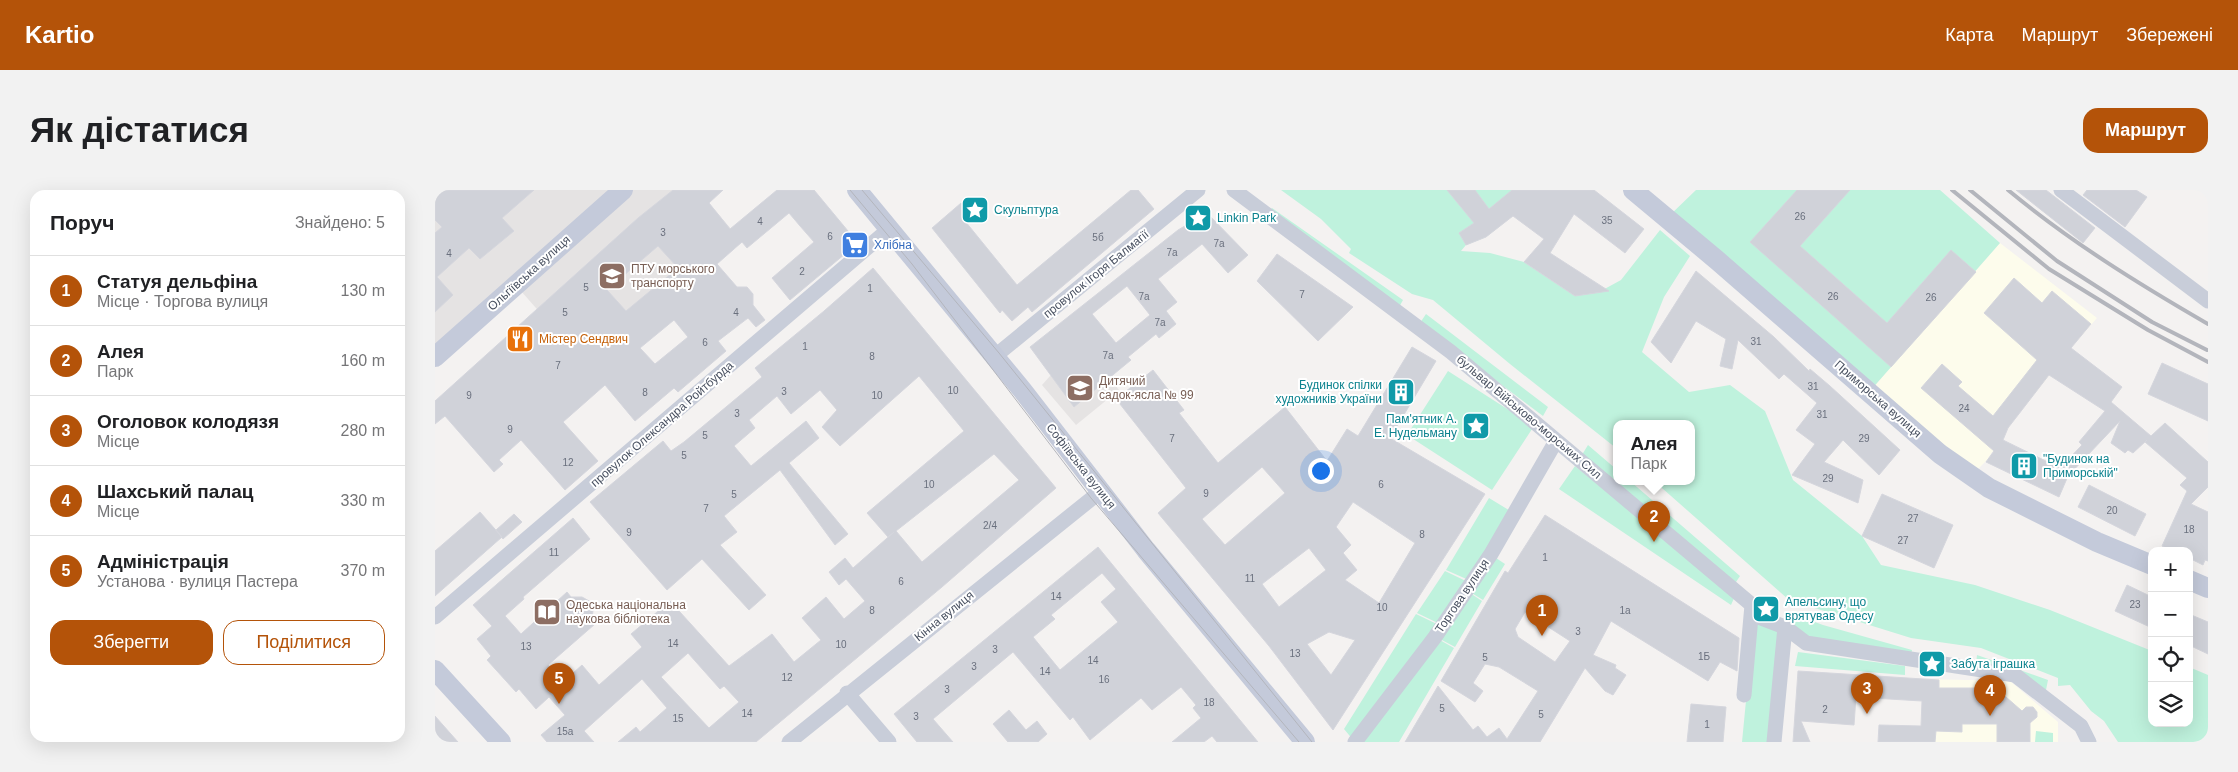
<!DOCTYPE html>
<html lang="uk">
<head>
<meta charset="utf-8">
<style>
  body { margin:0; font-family:Helvetica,sans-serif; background:#f2f2f2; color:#202124 }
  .controls { position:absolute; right:15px; bottom:15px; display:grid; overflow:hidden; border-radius:10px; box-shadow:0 5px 20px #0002 }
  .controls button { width:45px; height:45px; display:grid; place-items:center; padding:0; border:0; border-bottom:1px solid #e0e0e0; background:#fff; color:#202124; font:25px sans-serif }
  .you { position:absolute; left:885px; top:280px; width:18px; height:18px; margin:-12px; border:4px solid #fff; border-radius:50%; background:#1a73e8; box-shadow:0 0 0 8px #1a73e833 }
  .badge { display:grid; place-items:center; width:32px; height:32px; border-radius:50%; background:#b45309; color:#fff; font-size:16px; font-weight:700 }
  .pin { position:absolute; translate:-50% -41px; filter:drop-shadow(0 1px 2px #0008) }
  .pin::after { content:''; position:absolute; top:26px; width:18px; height:15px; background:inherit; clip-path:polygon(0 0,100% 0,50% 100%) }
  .popup { position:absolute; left:1178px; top:230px; width:82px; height:65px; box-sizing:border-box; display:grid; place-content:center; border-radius:10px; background:#fff; filter:drop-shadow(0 1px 4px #0005); font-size:16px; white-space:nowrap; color:#757577 }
  .popup b { font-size:19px; color:#202124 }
  .popup::after { content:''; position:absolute; left:50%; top:100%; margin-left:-10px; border:10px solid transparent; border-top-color:#fff }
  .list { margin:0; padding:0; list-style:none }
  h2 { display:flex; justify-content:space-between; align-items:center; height:65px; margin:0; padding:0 20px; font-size:21px }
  h2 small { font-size:16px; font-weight:400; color:#757577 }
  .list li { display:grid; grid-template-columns:32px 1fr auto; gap:15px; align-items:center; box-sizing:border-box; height:70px; padding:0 20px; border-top:1px solid #e0e0e0 }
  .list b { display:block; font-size:19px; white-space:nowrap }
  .list p { margin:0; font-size:16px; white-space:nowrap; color:#757577 }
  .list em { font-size:16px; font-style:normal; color:#757577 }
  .actions { display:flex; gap:10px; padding:15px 20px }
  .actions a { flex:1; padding:11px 0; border:1px solid #b45309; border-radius:15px; text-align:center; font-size:18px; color:#b45309 }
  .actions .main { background:#b45309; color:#fff }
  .icon { flex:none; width:28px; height:28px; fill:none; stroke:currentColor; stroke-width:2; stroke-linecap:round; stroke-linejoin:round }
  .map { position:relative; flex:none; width:1773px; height:552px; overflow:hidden; border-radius:15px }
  header { display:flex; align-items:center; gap:30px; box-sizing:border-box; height:70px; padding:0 25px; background:#b45309; color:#fff }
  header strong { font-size:24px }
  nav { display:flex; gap:28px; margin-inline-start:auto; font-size:18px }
  .intro { display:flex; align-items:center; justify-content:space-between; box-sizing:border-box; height:120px; padding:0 30px }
  h1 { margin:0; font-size:35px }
  .button { padding:12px 22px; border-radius:15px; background:#b45309; color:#fff; font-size:18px; font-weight:700 }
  main { display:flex; gap:30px; padding:0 30px }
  aside { flex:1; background:#fff; border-radius:15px; box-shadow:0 5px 20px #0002 }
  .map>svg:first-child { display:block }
</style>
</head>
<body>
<header>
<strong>Kartio</strong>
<nav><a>Карта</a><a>Маршрут</a><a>Збережені</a></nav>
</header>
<div class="intro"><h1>Як дістатися</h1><a class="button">Маршрут</a></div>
<main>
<aside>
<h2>Поруч<small>Знайдено: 5</small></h2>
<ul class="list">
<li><span class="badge">1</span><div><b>Статуя дельфіна</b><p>Місце · Торгова вулиця</p></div><em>130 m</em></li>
<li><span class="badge">2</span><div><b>Алея</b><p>Парк</p></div><em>160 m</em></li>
<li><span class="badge">3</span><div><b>Оголовок колодязя</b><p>Місце</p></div><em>280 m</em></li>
<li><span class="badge">4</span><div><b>Шахський палац</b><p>Місце</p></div><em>330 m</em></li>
<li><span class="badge">5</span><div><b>Адміністрація</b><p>Установа · вулиця Пастера</p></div><em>370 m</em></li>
</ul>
<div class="actions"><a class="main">Зберегти</a><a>Поділитися</a></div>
</aside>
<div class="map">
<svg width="1773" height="552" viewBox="0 0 1773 552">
  <rect width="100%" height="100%" fill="#f4f2f1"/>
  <path fill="#fdfcec" d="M1565,53L1662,128L1636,158L1579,230L1551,271L1537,285L1435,201Z
    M1489,489L1575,491L1623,532V552H1485Z"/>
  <path fill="#e5e3e3" d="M0,0H182L0,160Z
    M189,0H263L307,52L244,105L129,150L79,93Z
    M651,160L684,200L641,235L607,195L615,186Z"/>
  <path fill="#bff2dd" d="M846,0H1109L1051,47L1031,55L1026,61L1055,63L1089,72L1140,106L1164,102L1186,90L1225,40L1255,66L1229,107L1207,162L1254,202L1295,195L1330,221L1358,290L1427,346L1446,375L1540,395L1615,420L1717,461V533H1754V477L1773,485V552H1683L1669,531L1656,521L1635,495L1623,496V488L1546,458L1476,448L1354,410L1219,291H1256V233H1182L1181,258L1075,174L998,110L977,104L914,63L916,59L886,29Z
    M1261,0H1505L1565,53L1435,201L1233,27Z
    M837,18L968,110L963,119L832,23Z
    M991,124L1113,217L1108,226L985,133Z
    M1013,181L1099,236L1057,300L972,245Z
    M1153,255L1181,279L1182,291H1195L1305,386L1299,395L1145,268Z
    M1140,276L1300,406L1296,415L1124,299Z
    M1054,308L1077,322L1036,391L1011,380Z
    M1058,366L1070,374L1048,410L1035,402Z
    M1010,381L1035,393L1007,435L982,423Z
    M1035,403L1047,411L1020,457L1005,449Z
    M981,424L1006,436L919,551L909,539Z
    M1358,424L1388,435L1477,460L1476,466L1372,446L1355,435Z
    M1319,428L1347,444L1334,552H1307Z
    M1003,449L1019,458L964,552H924Z
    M1363,462L1470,476V485L1360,476Z
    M1542,465L1613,490L1611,500L1541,474Z
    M1601,541L1618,543V552H1600Z"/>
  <path fill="#d0d2d9" stroke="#d5d6dd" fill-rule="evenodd" d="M0,0H99L67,28L79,41L45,69L34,58L2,87L18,105L0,122V43L7,37L0,30Z
    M238,0H288L274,13L295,39L342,0H379L423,53L355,110L337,88L379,52L365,36L354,23L312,58L307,52L282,74L302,97H312L318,104V115L330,130L321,137L313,128L283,151L291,161L243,202L239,198L200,231L170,195L128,232L163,271L130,300L86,250L64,270L68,274L59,282L10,226L0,234V211L203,28ZM223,56L243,78L191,121L172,100ZM239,130L253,147L220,174L205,158Z
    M696,0H703L719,19L597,122L593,117L577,131L567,120L565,123L497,38L526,13L534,23L530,31L582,95Z
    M1012,0H1040L1054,19L1077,0H1159L1209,39L1190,63L1139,24L1115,63L1174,101L1140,106L1089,72L1109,49L1078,26L1051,47L1031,55L1024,43L1039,33Z
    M1362,0H1415L1365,56L1452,133L1516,60L1541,82L1456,177L1315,52Z
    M1581,0H1611L1660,38L1648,53Z
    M1652,0H1701L1712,7L1690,37L1648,5Z
    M772,23L813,65L793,83L767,54L723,89L742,112L731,121L741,134L724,148L721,144L693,167L696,170L639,217L595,157L743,40ZM692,96L715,125L681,153L657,124Z
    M842,64L918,117L883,151L822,91Z
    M438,78L621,298L507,397L321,552H183L201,537L205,542L232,518L207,489L149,541L159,552H112L106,545L130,525L114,507L101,519L84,499L81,502L52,470L56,466L42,449L57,436L38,415L138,328L155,349L88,407L89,409L70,426L86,444L132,402L136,407H147L156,412L158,420L157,430L160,434L113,475L128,492L147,475L164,495L207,457L196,444L235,411L294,476L337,444L359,472L386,450L367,428L391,407L409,429L430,411L411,389L404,395L394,382L410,368L418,378L459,342L453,347L432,323L529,241L484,186L405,256L387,237L402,220L385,200L356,224L342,206L314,230L320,238L299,256L316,276L371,231L384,248L354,273L413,344L400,355L345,280L289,326L302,342L285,355L331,405L314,420L267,369L232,400L155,312L228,251L236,261L249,252L327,187L320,178L389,121ZM559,264L584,290L487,372L461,341ZM253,463L285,499L289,496L304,512L274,538L226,487Z
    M1261,81L1339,147L1374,181L1375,179L1395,196L1465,260L1444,285L1408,250L1389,272L1428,290L1423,313L1357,285L1380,254L1361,240L1382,213L1349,184L1344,189L1303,150L1297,179L1285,176L1291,149L1261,131L1236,173L1216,152Z
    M1579,88L1607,113L1617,101L1656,134L1636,158L1687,197L1676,212L1716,246L1730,233L1773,272V297L1756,314L1773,322V371L1770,370L1768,375L1754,368V361H1738L1727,356L1752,301L1745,295L1752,288L1710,252L1712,250L1698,263L1693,260L1690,263L1676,253L1685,231L1633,286L1624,307L1551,272L1559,261L1486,198L1507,174L1527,192L1523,196L1558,226L1602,170L1549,123ZM1614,185L1670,221L1644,252L1647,255L1625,278L1568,250L1573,238Z
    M977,157L1001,171L955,248L1050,304L898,540L834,456L723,323L751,298L681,209L718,180L749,220L744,223L783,273L850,217L892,271L912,239L923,246ZM827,277L850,303L790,355L767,329ZM918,312L980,353L944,413L910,390L922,380L908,363L916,355L901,337ZM874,358L891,380L844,417L827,394ZM894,442L920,450L896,485L872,454Z
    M1727,173L1773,194V231L1713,204Z
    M1654,295L1711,324L1700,346L1643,317Z
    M1447,304L1518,335L1499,378L1427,346Z
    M45,322L67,347L0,406V361Z
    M79,324L87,332L68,349L61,340Z
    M1110,325L1304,448L1302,481L1285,472L1273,491L1176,431L1158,465L1181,475L1180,478L1191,485L1178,505L1170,501L1150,478L1105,552H970L1003,496L1038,540L1043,536L1052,547L1064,538L1072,549L1103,501L1064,477L1050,474L1038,493L1048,501L1040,512L1006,491L1070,381L1073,383ZM1090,422L1135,451L1120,472L1083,447L1080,439Z
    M663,357L823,552H782L777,546L769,552H737L766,528L758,518L761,515L746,497L717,520L706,508L655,550L638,527L635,530L578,462L498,529L518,552H482L459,524ZM667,383L681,399L666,412L683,432L625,480L598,447L620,429L616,425Z
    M1692,395L1717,407V438L1680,421Z
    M1754,424L1773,432V464L1754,455Z
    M1363,481L1504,490V498H1552L1563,500L1587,521L1591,517H1598L1602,522V527L1595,533V552H1562V534H1527V542L1501,541L1500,552H1443L1444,535L1486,536L1487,511L1421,507L1419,535L1366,531L1375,552H1358Z
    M1256,514L1291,517L1288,552H1252Z
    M574,520L591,540L602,531L612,544L603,552H573L558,534Z
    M0,526L23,552H0Z"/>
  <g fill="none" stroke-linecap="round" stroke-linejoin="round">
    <path stroke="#c8cdd9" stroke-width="15" d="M799,0L1016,162L1317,415L1326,428L1350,437L1371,453L1580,485L1646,536L1654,552
      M1626,0L1773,111
      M559,167L763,0
      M0,427L453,40
      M412,503L454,552
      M1309,505L1317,415
      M354,552L666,301
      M920,552L1000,447L1056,364L1121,251
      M1339,552L1350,437"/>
    <path stroke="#c4cada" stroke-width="20" d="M422,0L588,201L711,360L870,552
      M1198,0L1283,71L1505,264L1554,298L1662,352L1717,375
      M0,167L188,0
      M1754,390L1773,398
      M0,480L66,552"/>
    <path stroke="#b3b5bc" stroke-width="1" d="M415,0L477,74L656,308L864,552
      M427,0L564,163L877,552"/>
    <path stroke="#b3b5bc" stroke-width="4" d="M1517,0L1614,79L1713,140L1773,172
      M1535,0L1622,71L1717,132L1772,160
      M1573,0C1636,52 1702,93 1773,134"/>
  </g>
  <defs>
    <g id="sight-square" transform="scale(1.4375)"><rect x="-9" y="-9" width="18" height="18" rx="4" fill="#0f9aa8" stroke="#fff"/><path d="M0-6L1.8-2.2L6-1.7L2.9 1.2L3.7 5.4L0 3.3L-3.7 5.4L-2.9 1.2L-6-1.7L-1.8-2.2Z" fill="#fff"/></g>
    <g id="supermarket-square" transform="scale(1.4375)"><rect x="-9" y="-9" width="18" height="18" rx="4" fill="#3f7fe0" stroke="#fff"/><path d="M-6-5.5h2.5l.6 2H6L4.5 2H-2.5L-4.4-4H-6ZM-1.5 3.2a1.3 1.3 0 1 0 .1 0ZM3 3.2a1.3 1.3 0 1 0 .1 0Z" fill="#fff"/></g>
    <g id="university-square" transform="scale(1.4375)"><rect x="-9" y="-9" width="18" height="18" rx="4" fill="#8d6e63" stroke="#fff"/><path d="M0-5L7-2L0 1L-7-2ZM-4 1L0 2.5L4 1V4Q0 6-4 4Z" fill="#fff"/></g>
    <g id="restaurant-square" transform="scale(1.4375)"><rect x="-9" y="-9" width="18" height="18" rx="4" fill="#e8710a" stroke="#fff"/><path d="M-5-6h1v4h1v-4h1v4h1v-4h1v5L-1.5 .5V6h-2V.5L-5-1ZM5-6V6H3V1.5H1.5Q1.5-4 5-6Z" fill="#fff"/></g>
    <g id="school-square" transform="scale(1.4375)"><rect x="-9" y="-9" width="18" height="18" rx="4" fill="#8d6e63" stroke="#fff"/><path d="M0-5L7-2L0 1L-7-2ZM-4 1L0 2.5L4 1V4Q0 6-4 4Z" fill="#fff"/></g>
    <g id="building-square" transform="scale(1.4375)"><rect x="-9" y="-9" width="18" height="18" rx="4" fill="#0f9aa8" stroke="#fff"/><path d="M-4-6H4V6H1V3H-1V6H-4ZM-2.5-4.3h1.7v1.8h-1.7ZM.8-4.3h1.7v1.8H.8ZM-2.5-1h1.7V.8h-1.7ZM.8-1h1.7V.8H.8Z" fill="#fff"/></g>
    <g id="library-square" transform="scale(1.4375)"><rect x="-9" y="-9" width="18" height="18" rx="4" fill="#8d6e63" stroke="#fff"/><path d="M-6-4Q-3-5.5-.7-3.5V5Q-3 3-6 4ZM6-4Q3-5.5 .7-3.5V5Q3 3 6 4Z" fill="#fff"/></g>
  </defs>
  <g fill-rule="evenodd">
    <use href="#sight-square" x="540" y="20"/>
    <use href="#sight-square" x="763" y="28"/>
    <use href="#supermarket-square" x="420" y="55"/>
    <use href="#university-square" x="177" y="86"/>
    <use href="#restaurant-square" x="85" y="149"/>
    <use href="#school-square" x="645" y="198"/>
    <use href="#building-square" x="966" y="202"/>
    <use href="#sight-square" x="1041" y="236"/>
    <use href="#building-square" x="1589" y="276"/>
    <use href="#sight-square" x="1331" y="419"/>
    <use href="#library-square" x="112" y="422"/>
    <use href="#sight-square" x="1497" y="474"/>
  </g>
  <g text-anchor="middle" stroke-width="4" stroke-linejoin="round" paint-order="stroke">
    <g font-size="10" fill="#6a707e">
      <text x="1365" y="30">26</text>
      <text x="1172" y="34">35</text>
      <text x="325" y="35">4</text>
      <text x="228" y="46">3</text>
      <text x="395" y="50">6</text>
      <text x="663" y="51">5б</text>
      <text x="784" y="57">7а</text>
      <text x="737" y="66">7а</text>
      <text x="14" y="67">4</text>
      <text x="367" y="85">2</text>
      <text x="151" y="101">5</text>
      <text x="435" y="102">1</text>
      <text x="867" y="108">7</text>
      <text x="709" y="110">7а</text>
      <text x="1398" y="110">26</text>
      <text x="1496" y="111">26</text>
      <text x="130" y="126">5</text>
      <text x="301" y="126">4</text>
      <text x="725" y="136">7а</text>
      <text x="1321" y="155">31</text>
      <text x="270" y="156">6</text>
      <text x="370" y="160">1</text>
      <text x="673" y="169">7а</text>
      <text x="437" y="170">8</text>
      <text x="123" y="179">7</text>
      <text x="1378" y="200">31</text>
      <text x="518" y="204">10</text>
      <text x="349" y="205">3</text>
      <text x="210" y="206">8</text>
      <text x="34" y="209">9</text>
      <text x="442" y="209">10</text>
      <text x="1529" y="222">24</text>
      <text x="302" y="227">3</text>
      <text x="1387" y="228">31</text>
      <text x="75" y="243">9</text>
      <text x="270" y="249">5</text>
      <text x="737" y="252">7</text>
      <text x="1429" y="252">29</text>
      <text x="249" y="269">5</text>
      <text x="133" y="276">12</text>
      <text x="1393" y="292">29</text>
      <text x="494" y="298">10</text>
      <text x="946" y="298">6</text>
      <text x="771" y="307">9</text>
      <text x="299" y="308">5</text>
      <text x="271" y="322">7</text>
      <text x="1677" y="324">20</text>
      <text x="1478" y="332">27</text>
      <text x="555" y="339">2/4</text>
      <text x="1754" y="343">18</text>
      <text x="194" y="346">9</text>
      <text x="987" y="348">8</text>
      <text x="1468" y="354">27</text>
      <text x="119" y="366">11</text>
      <text x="1110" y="371">1</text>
      <text x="815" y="392">11</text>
      <text x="466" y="395">6</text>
      <text x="621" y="410">14</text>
      <text x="1700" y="418">23</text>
      <text x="947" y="421">10</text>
      <text x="437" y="424">8</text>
      <text x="1190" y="424">1а</text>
      <text x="1143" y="445">3</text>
      <text x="238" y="457">14</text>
      <text x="406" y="458">10</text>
      <text x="91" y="460">13</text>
      <text x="560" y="463">3</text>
      <text x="860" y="467">13</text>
      <text x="1269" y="470">1Б</text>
      <text x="1050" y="471">5</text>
      <text x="658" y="474">14</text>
      <text x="539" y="480">3</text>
      <text x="610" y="485">14</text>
      <text x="352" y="491">12</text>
      <text x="669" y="493">16</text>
      <text x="512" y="503">3</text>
      <text x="774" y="516">18</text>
      <text x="1007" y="522">5</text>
      <text x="1390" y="523">2</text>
      <text x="312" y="527">14</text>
      <text x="1106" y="528">5</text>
      <text x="481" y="530">3</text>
      <text x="243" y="532">15</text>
      <text x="1272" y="538">1</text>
      <text x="130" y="545">15а</text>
    </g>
    <g font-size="12" fill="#0d838f" stroke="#fff" text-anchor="start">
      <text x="559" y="24">Скульптура</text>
      <text x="782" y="32">Linkin Park</text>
      <text x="947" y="199" text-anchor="end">Будинок спілки<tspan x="947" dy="14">художників України</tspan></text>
      <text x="1022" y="233" text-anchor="end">Пам'ятник А.<tspan x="1022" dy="14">Е. Нудельману</tspan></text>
      <text x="1608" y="273">"Будинок на<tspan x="1608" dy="14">Приморській"</tspan></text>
      <text x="1350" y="416">Апельсину, що<tspan x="1350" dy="14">врятував Одесу</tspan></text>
      <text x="1516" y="478">Забута іграшка</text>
    </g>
    <g font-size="12" fill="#366cbe" stroke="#fff" text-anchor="start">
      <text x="439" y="59">Хлібна</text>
    </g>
    <g font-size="12" fill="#785e54" stroke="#fff" text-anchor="start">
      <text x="196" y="83">ПТУ морського<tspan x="196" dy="14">транспорту</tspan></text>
      <text x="664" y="195">Дитячий<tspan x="664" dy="14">садок-ясла № 99</tspan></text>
      <text x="131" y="419">Одеська національна<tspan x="131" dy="14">наукова бібліотека</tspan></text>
    </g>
    <g font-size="12" fill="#485060" stroke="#fff">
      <text transform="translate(94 83) rotate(-42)" y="4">Ольгіївська вулиця</text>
      <text transform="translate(661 84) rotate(-39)" y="4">провулок Ігоря Балмагії</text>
      <text transform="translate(1443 209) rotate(41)" y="4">Приморська вулиця</text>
      <text transform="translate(1094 227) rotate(40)" y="4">бульвар Військово-морських Сил</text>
      <text transform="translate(227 234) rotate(-41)" y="4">провулок Олександра Ройтбурда</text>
      <text transform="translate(646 276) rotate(52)" y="4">Софіївська вулиця</text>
      <text transform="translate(1027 406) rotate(-56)" y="4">Торгова вулиця</text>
      <text transform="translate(509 426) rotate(-39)" y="4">Кінна вулиця</text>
    </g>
    <g font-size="12" fill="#c56008" stroke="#fff" text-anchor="start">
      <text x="104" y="153">Містер Сендвич</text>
    </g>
  </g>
</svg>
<div class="controls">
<button>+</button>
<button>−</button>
<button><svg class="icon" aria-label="locate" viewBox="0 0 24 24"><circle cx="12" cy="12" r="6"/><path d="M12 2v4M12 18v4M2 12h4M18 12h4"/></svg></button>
<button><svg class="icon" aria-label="layers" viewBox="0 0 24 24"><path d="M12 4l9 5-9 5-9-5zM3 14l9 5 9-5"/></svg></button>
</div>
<div class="you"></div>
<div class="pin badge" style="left:1107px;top:446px">1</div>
<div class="pin badge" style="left:1219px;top:352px">2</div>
<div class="popup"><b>Алея</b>Парк</div>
<div class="pin badge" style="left:1432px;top:524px">3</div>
<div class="pin badge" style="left:1555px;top:526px">4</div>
<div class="pin badge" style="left:124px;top:514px">5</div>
</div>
</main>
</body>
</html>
